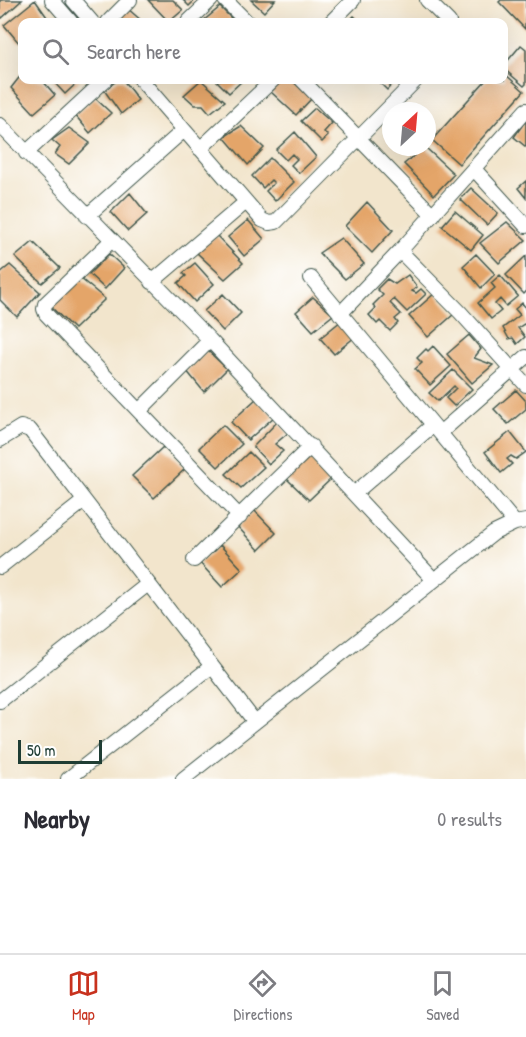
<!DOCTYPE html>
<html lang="en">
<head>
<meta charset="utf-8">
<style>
  body { margin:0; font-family:"Patrick Hand",sans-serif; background:#f2f2f3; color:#2b2b33 }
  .compass { position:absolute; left:382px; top:102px; width:54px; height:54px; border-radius:50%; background:#fff; box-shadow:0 6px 24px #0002; rotate:26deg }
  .scale { position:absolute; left:18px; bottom:15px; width:84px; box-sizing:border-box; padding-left:6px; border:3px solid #1f3d34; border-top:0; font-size:16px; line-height:21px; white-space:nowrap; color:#1f3d34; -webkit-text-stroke:4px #fff; paint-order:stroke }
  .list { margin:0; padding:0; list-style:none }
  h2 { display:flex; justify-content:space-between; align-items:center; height:78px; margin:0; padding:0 24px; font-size:26px }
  h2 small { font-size:20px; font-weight:400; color:#7c7c81 }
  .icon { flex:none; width:33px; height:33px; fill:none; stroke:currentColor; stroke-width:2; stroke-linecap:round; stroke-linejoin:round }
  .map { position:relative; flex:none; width:526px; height:779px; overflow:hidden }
  .search { position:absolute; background:#fff; box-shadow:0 6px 24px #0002; left:18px; right:18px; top:18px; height:66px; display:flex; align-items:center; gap:15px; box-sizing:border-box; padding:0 21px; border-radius:12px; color:#7c7c81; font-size:22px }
  .sheet { height:174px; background:#fff }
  nav { display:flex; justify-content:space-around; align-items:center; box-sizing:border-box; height:84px; border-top:2px solid #e1e1e2; background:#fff; font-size:16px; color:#7c7c81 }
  nav a { display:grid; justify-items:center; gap:3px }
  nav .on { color:#c8321e }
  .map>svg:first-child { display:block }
</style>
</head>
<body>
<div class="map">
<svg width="526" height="779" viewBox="0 0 526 779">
  <rect width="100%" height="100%" fill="#fff"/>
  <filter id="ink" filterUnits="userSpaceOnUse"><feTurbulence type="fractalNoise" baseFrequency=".0167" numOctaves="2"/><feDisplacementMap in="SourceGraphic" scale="12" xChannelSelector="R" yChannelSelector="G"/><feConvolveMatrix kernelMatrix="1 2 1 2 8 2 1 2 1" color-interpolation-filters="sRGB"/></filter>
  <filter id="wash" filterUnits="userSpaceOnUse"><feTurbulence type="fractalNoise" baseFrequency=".008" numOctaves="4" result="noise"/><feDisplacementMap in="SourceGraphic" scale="24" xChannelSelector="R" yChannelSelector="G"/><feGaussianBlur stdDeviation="1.35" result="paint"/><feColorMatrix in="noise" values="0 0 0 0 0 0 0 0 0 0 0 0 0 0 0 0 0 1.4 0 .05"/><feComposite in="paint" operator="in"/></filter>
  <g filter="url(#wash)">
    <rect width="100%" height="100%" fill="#f2e5cc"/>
    <g id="blocks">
      <path fill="#e4a569" d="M0,0H22L2,18L0,15Z
        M35,0L49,20L45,22H22V40L19,43L4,25Z
        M148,0H173L183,10L169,22Z
        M183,0H195L189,6Z
        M251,0H275L264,12Z
        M501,0H526L525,29L499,2Z
        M220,7L235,22H202Z
        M127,8L143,22H113Z
        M354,16L360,22H348Z
        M521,45L526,49V84L524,86L504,69V65Z
        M504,73L524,91L459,164L432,140L486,80H504Z
        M22,74V80H42L55,95L34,113L11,88Z
        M52,80H80L65,94Z
        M118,80H123L138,100L121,114L104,90Z
        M201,80L225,101L210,113L203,105H195L184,95Z
        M216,80H243L229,93Z
        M282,80H291L312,98L296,115L271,92Z
        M377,80H396L387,90Z
        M95,98L111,113L90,133L75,115Z
        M315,108L332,123L324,132L328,136L322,142L301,121Z
        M526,120V147L514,137Z
        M241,126L264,148L248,165L224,137Z
        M69,128L90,143L69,164L55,154L60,147L52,140Z
        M295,132L316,157L299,173L291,165L297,159L292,154L286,160L276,150Z
        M425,147L454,174L434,195L404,164Z
        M270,158L294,182L275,201L266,191L274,183L271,180L263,188L252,176Z
        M526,181V198L518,188Z
        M471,188L498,213L487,225L460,199Z
        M130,193L147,214L128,231L111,212Z
        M367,202L393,230L372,253L345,226Z
        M455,211L483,235L471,250L442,226Z
        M248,220L264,239L244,256L228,237Z
        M507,222L526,240L499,263L480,243Z
        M217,236L243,263L225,279L195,251Z
        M341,238L364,264L345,279L319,253Z
        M33,242L60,268L42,283L15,257Z
        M109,254L124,268L105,289L89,274Z
        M476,254L495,274L481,288L463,266Z
        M526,256V292L524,294L506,275Z
        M195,263L214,284L195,302L178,283L186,276L183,273Z
        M10,265L40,292L17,317L0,300V273Z
        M408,275L417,287L412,291L416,293L421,289L426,294L407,312L394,299L390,303L401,314L395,319L398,323L390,331L380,321L377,324L369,315L376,308L373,305L383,295L377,289L387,279L395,284Z
        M500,275L518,296L506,306L500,299L495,304L501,311L491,319L478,303L495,288L491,283Z
        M80,278L105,299L74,329L50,306Z
        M435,293L454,314L428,337L409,316Z
        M223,294L241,313L223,331L204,311Z
        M313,297L333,315L313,331L296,312Z
        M522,303L526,308V326L524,324L518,328L525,337L517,344L513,338L509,339L503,328L520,315L515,309Z
        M341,321L355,337L334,354L320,338Z
        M469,335L481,349L474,358L493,365L472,383L447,354Z
        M433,346L451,366L430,385L415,369L422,363L417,358L426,349L428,351Z
        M207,350L227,369L204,392L186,370Z
        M453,370L472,389L454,406L446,398L456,388L454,386L438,401L429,393Z
        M516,390L526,401V409L508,424L494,409Z
        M256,399L274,417L248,440L231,422Z
        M277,422L288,433L275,444L283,451L269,464L253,447Z
        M223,425L242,444L218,467L199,448Z
        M510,432L526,452L516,459L511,456L507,459L512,464L501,473L485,452Z
        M163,447L185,469L154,498L132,476Z
        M249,452L264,467L241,488L226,474Z
        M310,457L332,478L309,500L287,479Z
        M254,510L276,533L259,550L238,527Z
        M220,545L242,569L222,587L200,563Z"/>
    </g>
  </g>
  <g filter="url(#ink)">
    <use href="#blocks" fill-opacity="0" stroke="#3f564b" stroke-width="1.5"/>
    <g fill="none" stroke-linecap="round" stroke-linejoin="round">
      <g stroke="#3f564b" stroke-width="16">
        <path id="minor" d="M52,0L71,22
          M73,0L92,22
          M225,0L247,22
          M427,0L449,22
          M108,22L130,0
          M188,22L211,0
          M331,22L353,0
          M141,80L262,220L269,223L276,222L416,80
          M302,80L433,215
          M0,125L210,340L434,580
          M200,149L273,80
          M26,153L105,80
          M474,169L526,226
          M87,216L184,130
          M111,241L45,304L44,309L46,314L240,517
          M400,251L460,312L526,385
          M311,278L515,523
          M152,282L246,202
          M340,314L400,251L526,110
          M140,410L210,340
          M440,433L526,357
          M0,440L21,427L30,430L255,722
          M355,493L433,425
          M194,560L311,446
          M0,567L84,501
          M0,701L148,584
          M68,779L212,666
          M183,779L494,533L515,523L526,521"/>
      </g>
      <use href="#minor" stroke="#fff" stroke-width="14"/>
    </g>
  </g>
</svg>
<svg class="compass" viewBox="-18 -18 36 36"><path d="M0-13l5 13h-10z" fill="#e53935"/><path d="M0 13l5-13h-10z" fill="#7c7c81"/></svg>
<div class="scale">50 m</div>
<div class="search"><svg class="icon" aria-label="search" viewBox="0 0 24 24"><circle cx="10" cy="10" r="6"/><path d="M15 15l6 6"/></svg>Search here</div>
</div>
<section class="sheet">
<h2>Nearby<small>0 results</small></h2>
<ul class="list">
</ul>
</section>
<nav>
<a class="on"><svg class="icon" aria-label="map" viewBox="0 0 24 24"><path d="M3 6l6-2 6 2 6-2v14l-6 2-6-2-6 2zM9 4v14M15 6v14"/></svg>Map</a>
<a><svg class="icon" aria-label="directions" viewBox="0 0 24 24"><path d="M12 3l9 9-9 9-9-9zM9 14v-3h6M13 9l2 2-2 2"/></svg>Directions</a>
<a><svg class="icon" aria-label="saved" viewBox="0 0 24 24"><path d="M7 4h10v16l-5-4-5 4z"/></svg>Saved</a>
</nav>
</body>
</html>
